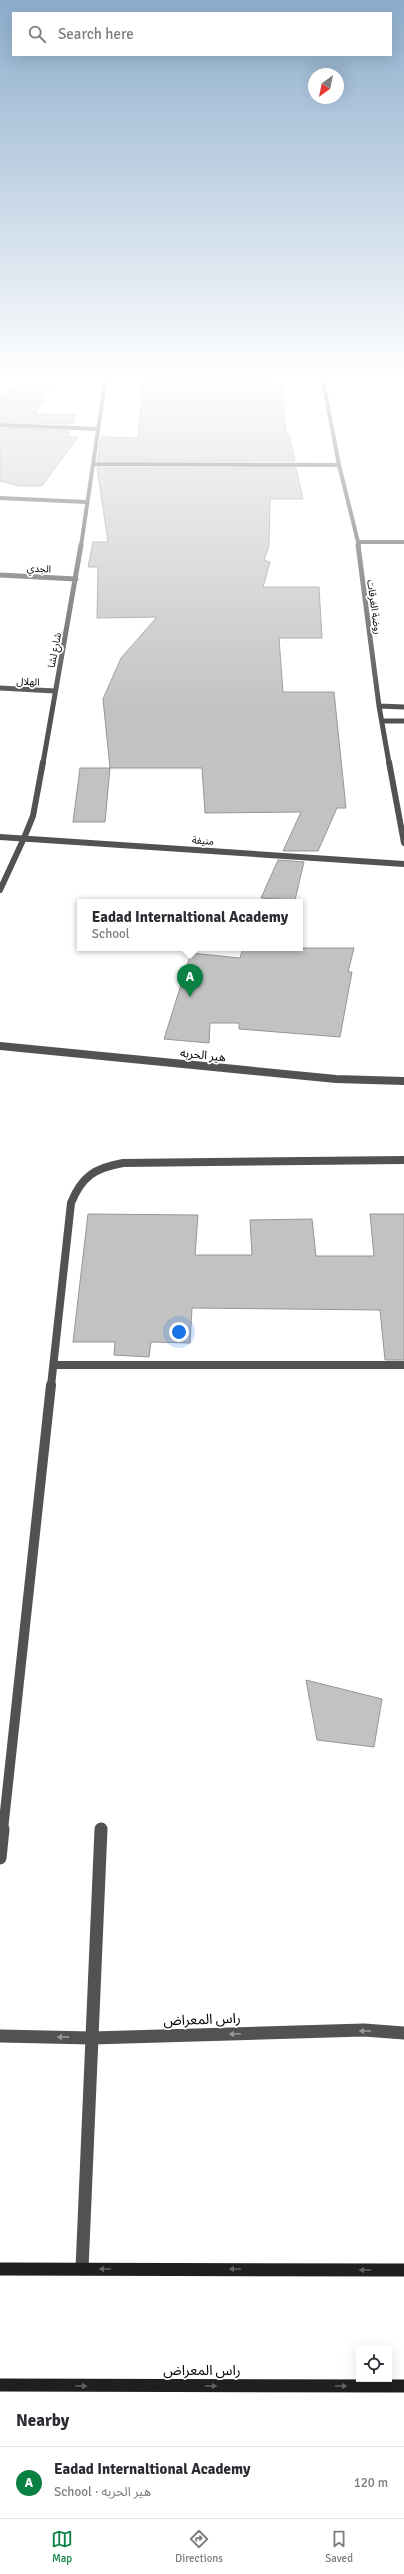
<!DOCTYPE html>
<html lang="en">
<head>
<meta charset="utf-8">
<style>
  body { margin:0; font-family:Signika,"Noto Sans Arabic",sans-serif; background:#f2f2f3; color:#2b2b33 }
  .controls { position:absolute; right:12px; bottom:12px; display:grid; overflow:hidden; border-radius:0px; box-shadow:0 4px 16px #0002 }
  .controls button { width:36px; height:36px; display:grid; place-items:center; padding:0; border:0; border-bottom:1px solid #e1e1e2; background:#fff; color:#2b2b33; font:20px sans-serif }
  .compass { position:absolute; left:308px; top:68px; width:36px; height:36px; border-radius:50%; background:#fff; box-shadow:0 4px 16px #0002; rotate:213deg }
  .you { position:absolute; left:179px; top:1332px; width:14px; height:14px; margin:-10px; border:3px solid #fff; border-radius:50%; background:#1a73e8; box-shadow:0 0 0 6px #1a73e833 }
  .badge { display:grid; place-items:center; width:26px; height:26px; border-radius:50%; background:#0b8043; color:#fff; font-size:13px; font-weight:700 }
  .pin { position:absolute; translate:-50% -33px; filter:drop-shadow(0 1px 2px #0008) }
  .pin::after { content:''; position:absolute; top:21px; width:14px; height:12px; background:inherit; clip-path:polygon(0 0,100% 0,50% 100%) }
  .popup { position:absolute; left:77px; top:899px; width:226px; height:52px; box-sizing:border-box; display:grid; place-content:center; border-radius:0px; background:#fff; filter:drop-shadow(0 1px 3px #0005); font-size:13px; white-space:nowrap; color:#7c7c81 }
  .popup b { font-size:15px; color:#2b2b33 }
  .popup::after { content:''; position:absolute; left:50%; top:100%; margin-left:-8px; border:8px solid transparent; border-top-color:#fff }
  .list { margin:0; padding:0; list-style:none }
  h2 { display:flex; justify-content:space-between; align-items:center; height:52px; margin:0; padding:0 16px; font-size:17px }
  h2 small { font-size:13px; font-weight:400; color:#7c7c81 }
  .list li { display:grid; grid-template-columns:26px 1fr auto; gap:12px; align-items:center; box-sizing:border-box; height:72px; padding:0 16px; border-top:1px solid #e1e1e2 }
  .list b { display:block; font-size:15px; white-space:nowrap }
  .list p { margin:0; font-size:13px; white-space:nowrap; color:#7c7c81 }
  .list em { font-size:13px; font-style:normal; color:#7c7c81 }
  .icon { flex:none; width:22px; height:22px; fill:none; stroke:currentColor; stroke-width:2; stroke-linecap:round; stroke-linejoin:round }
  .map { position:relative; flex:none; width:404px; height:2394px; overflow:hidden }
  .search { position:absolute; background:#fff; box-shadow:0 4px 16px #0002; left:12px; right:12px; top:12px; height:44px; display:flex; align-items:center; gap:10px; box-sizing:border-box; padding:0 14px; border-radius:0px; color:#7c7c81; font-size:15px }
  .sheet { height:124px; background:#fff }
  nav { display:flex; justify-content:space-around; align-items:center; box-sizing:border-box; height:56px; border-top:1px solid #e1e1e2; background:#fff; font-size:11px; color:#7c7c81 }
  nav a { display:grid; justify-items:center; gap:2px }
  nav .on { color:#0b8043 }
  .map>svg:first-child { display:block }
</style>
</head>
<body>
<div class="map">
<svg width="404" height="2394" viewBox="0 0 404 2394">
  <rect width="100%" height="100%" fill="#fff"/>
  <path fill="#c2c2c2" stroke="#969696" d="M144,376H208L206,383H269L282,386L286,434H289L295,461H97L101,437L138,438Z
    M22,385L51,386L40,399H46L34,414L76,415L72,424L0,422V399L11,387Z
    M0,428L70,431L67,437H78L42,486H19L0,481Z
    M97,468H296L303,499H270L269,546L264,560L270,562L263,587H319L322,638H279L283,692H334L346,808H337L318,851H283L301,812L205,813L202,768H110L103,699L121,658L157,617L97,618L98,567H88L93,542H108Z
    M80,768H110L105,822H73Z
    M278,860L304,862L295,900L261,898Z
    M243,948H354L348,972H352L340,1037L239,1029V1023H210L209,1043L164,1039L191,953L240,958Z
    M88,1214L198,1215L195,1255H252L250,1220L312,1219L316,1256H374L370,1214H404V1360H385L380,1310L192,1308L190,1343L151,1342L149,1357L114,1355L115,1342H73Z
    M306,1680L382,1699L374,1747L317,1740Z"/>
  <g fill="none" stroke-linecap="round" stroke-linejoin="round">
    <path stroke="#525252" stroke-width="6" d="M0,890L24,838"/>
    <path stroke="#525252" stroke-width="8" d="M55,1365H404
      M51,1386L71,1203C82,1176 95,1168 123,1163L404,1160"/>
    <path stroke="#525252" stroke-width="10" d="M3,1830L51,1385"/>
    <path stroke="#525252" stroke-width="13" d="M0,1858L3,1829
      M82,2269L101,1829"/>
    <path stroke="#525252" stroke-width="4" d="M322,376L339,465L359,546
      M0,425L98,429
      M94,464L339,465
      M0,498L86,502
      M358,542H404
      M81,546L106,376"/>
    <path stroke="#525252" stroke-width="5" d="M358,545L379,706L389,763
      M0,575L76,579
      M0,688L55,691
      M379,706L404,707
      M382,721H404
      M43,763L81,545"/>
    <path stroke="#525252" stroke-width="6" d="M389,762L404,843
      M0,837L404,864
      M24,838L33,816L43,762"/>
    <path stroke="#525252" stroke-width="8" d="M0,1046L336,1079L404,1081"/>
    <path stroke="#525252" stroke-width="13" d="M0,2036L92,2038L364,2030L404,2033"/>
    <path stroke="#1f1f1f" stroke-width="13" d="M0,2269L404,2270
      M0,2385L404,2386"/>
  </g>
  <defs><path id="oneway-solid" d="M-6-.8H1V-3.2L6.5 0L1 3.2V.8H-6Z"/></defs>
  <g fill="#979797">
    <use href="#oneway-solid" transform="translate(365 2031) rotate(-179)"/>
    <use href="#oneway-solid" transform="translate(235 2034) rotate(178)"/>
    <use href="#oneway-solid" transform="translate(63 2037) rotate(-179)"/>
  </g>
  <g fill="#626262">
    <use href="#oneway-solid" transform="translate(105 2269) rotate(-180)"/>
    <use href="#oneway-solid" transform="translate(235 2269) rotate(-180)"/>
    <use href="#oneway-solid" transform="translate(365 2270) rotate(-180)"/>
    <use href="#oneway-solid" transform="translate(81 2386)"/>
    <use href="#oneway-solid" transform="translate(211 2386)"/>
    <use href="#oneway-solid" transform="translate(341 2386)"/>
  </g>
  <linearGradient id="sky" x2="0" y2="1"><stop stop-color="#8baccb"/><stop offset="0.53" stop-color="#fff"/><stop offset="1" stop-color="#fff" stop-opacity="0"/></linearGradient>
  <rect width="404" height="711" fill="url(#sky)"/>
  <g text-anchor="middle" stroke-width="3.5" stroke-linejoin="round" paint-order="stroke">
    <g font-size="10" fill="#000" stroke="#fff">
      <text transform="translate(39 568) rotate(3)" y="4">الجدي</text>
      <text transform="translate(375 607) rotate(82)" y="4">روضة الغرقات</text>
      <text transform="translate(54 650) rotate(-79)" y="4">شارع لشا</text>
      <text transform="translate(28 681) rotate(3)" y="4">الهلال</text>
      <text transform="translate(203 840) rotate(4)" y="4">منيفة</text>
    </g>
    <g font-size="12" fill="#000" stroke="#fff">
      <text transform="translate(203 1055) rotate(6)" y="4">هير الحربه</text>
    </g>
    <g font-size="14" fill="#000" stroke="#fff">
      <text transform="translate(202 2019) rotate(-2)" y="5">راس المعراض</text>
      <text x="202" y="2375">راس المعراض</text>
    </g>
  </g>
</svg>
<div class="controls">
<button><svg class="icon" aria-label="locate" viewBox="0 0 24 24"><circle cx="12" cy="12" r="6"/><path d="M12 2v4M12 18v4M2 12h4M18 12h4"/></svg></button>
</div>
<svg class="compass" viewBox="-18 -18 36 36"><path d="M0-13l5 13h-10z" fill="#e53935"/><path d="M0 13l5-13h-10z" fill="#7c7c81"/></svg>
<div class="you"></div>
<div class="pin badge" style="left:190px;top:997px">A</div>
<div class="popup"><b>Eadad Internaltional Academy</b>School</div>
<div class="search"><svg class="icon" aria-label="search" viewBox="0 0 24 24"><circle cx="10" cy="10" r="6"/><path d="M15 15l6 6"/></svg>Search here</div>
</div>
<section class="sheet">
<h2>Nearby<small></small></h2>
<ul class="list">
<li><span class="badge">A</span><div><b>Eadad Internaltional Academy</b><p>School · هير الحربه</p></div><em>120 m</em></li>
</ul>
</section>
<nav>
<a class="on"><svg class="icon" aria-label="map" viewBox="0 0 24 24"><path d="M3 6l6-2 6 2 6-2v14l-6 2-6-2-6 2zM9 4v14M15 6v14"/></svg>Map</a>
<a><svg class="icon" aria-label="directions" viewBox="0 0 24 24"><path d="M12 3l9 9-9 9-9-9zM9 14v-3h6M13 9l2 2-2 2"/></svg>Directions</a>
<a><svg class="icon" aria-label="saved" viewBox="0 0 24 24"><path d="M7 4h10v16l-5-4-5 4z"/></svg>Saved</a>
</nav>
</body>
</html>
